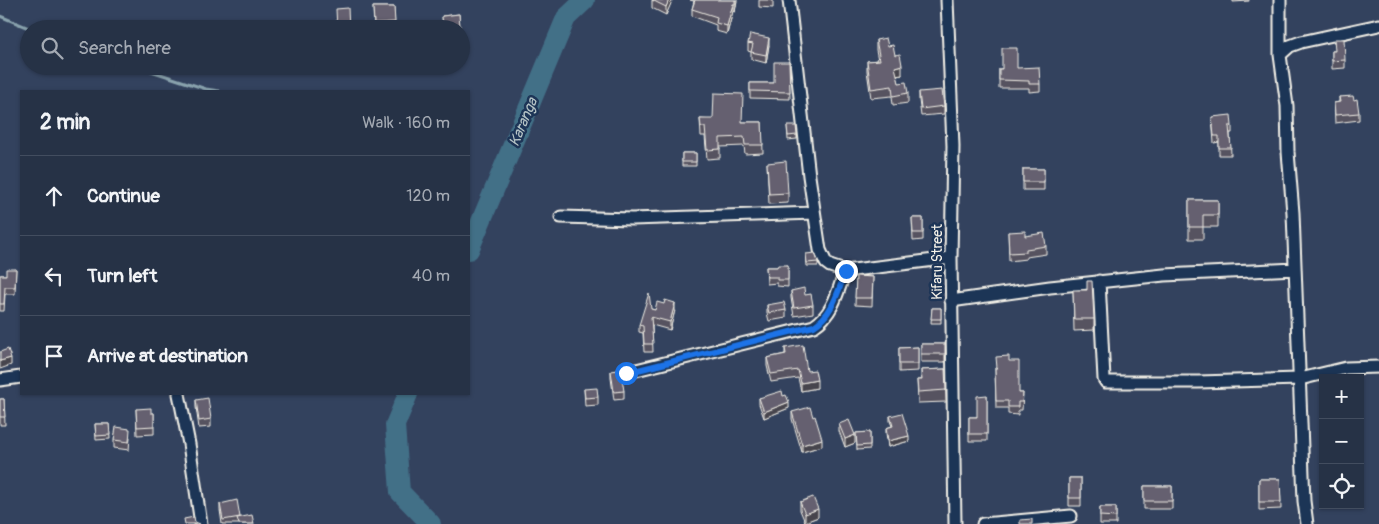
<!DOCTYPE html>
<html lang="en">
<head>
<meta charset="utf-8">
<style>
  body { margin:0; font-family:Pangolin,sans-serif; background:#323e51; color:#f1f3f6 }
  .controls { position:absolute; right:15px; bottom:15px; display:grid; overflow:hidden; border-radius:0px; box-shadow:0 1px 4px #0004 }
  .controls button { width:45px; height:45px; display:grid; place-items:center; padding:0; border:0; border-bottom:1px solid #424d5f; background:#263246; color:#f1f3f6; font:25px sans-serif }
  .stop { position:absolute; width:15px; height:15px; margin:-11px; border:4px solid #1a73e8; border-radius:50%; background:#fff }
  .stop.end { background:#1a73e8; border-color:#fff; box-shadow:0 1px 5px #0008 }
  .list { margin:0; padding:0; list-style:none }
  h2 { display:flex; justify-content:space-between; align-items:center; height:65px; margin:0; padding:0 20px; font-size:21px }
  h2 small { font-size:16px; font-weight:400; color:#a4aab3 }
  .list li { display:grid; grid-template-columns:32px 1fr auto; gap:15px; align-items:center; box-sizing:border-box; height:80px; padding:0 20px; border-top:1px solid #424d5f }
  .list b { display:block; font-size:19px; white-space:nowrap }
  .list em { font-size:16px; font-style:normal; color:#a4aab3 }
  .icon { flex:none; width:28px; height:28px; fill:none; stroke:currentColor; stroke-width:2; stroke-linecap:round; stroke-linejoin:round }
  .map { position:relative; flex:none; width:1379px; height:524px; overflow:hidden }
  .search { position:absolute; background:#263246; box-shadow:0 1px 4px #0004; left:20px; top:20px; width:450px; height:55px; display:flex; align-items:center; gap:12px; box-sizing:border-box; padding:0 18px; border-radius:28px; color:#a4aab3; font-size:19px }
  .panel { position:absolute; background:#263246; box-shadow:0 1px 4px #0004; left:20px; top:90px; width:450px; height:305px; border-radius:0px }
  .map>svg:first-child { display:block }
</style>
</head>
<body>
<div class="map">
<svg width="1379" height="524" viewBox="0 0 1379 524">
  <rect width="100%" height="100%" fill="#33425e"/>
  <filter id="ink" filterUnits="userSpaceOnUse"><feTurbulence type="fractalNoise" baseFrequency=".02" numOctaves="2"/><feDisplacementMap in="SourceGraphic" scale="10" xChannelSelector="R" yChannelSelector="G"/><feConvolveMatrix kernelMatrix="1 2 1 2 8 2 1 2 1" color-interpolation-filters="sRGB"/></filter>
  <g filter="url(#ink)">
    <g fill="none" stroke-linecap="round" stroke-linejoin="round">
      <path stroke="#8aa3ae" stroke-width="3" d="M0,16L31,29
        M136,66L206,89L219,91"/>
      <path stroke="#436f87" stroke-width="20" d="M469,250L566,18L585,0
        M408,394L395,425L400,492L431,524"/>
      <g stroke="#f4f1e8" stroke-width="15">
        <path id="street" d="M789,0L809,176L820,250L826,263L830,266L845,271L951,258
          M947,0L953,146L951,258L955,524
          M1280,0V55L1287,106L1288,152L1293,213L1304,501L1307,524
          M1280,55L1290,46L1301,42L1379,25
          M561,217L632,219L814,213
          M1099,281L1104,379L1106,382H1198L1300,379L1346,368L1379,367
          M951,301L1050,287L1164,275L1295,269
          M624,373L814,326C833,314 838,291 845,271
          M0,380L21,377
          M179,394L189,444L201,524
          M983,524L1071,516"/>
      </g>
      <use href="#street" stroke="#1d3557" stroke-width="11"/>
    </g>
    <path fill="#575360" stroke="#f4f1e8" d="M652,0H672L666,15L652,8Z
      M690,0H737L735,12L733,11L727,34L716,31V25L692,16V9L694,1Z
      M759,0H773V8L759,7Z
      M1233,0H1249V1L1233,2Z
      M373,7H394L395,29H374Z
      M459,14L460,29H443L442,16Z
      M876,40L888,46L895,55L902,75L897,76L899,83L908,93V103L893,105L892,96L871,98L867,71V61L878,60L876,50Z
      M748,43L769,45L766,63L751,59V52L748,51Z
      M1332,51H1335L1345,60V68L1332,69Z
      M789,62L790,99L750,98V83H774Z
      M1017,68L1040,84V91L1029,92V88H999V69Z
      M919,92L944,106V114L921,116L919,100Z
      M1339,97L1354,100L1359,113V120L1335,123L1334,103L1339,102Z
      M1212,117L1232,126V133H1230L1231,155H1219V142L1214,143Z
      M700,119L742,122H762L763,153L745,154L744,146L720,147V158L707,159L705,136H701Z
      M787,126L797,135V139L788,140Z
      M682,153H696V166H682Z
      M767,163L788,193V203L769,204Z
      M1023,169H1044V190H1023Z
      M1189,200H1218V227H1203V239H1189Z
      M912,218H923V240L913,241Z
      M1008,232L1025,236L1046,246V254L1026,257V259L1009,261Z
      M806,254L818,262V266H807Z
      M788,265V287L777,286V283L767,284L766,267H777Z
      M16,269L15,294H5L4,311H0V275H6Z
      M856,276L873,277L872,306L855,305Z
      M1073,290L1094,319V330L1074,331Z
      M791,291L805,295L813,305V313L794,316L791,298Z
      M767,305L786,310V318L769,321L767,313Z
      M932,308H941V323H931Z
      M651,309L655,310H675L670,330L652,325L653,352H644L643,333L639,332V325Z
      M921,344H945V362H921Z
      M918,347V371L899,372V348Z
      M785,348L807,371L817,388L801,391L798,378L771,382L767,366V358L785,354Z
      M1009,361L1019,393H1023L1022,410H1018V415L1008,414V408H996L995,368H996Z
      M945,369L946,402L918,403L917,380H921V370Z
      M611,371L624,391V399L614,400L611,378Z
      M584,389L598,397V405L585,406Z
      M987,395V441H969V417H977Z
      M783,396L789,408L764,418L759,404V398Z
      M0,399H4L5,425H0Z
      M196,400L211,419V427L199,428L196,407Z
      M136,409L151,413H154V434L137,435Z
      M792,412L822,446L802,452L792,419Z
      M890,416L909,441L888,447L886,433V428L892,426L890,421Z
      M95,424H109L110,439L96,440Z
      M839,424L855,443L845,447L839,431Z
      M870,432V449L857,450L856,433Z
      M130,437L129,450L114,448V440Z
      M1069,478H1081V506H1069Z
      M1259,479H1280L1281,509L1259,510Z
      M1144,486H1172V509H1144Z
      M800,502L818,517L805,522L800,510Z
      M220,504L240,517L254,524H222L220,510Z
      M1100,507H1116V524H1100Z"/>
    <path fill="#47444e" stroke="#f4f1e8" d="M669,0L672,1L666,15V7Z
      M735,0H737L735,12Z
      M733,4V11L727,34V26Z
      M769,38V45L766,63V55Z
      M902,65V75L895,76V67Z
      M675,303V310L670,330V322Z
      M11,358V365L0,369V361Z
      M817,380V388L801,391V383Z
      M789,402V408L764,418V412Z
      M855,435V443L845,447V439Z
      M909,436V441L888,447V441Z
      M822,439V446L802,452V445Z
      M818,509V517L805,522V514Z"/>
    <path fill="#656170" stroke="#f4f1e8" d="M652,0H669L666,7Z
      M695,0H735V4H733L727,26L716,23L717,17L692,9Z
      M373,7H394L395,22L374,23Z
      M348,8L349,28L337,29L336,9Z
      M459,14L460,26H456V29H446V26H443L442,16Z
      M750,34L769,38L766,55L751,52L753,44L748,43Z
      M886,38L888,46L893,45L895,55L900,54L902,65L895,67L899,83L906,82L908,93L893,96L892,86L871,89L867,61L880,60L876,40Z
      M1334,39H1344L1345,60L1332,61V51H1335Z
      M1002,48H1017V68L1039,67L1040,84H1029V81L999,80V69H1002Z
      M774,62H789L790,92L750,91V83H774Z
      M942,90L944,106L921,109L919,92Z
      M714,93L743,94L742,122H762L763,145H745L744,137L720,138V149L707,150L705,127H701L700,119H713Z
      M1353,96L1354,100L1357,99L1359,113L1335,115L1334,103L1340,102L1339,97Z
      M1231,115L1232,126H1229L1231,148H1219V136H1214L1212,117Z
      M787,126H796L797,135L788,136Z
      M682,153H696V162H682Z
      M786,161L788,193L769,194L767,163Z
      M1023,169H1044V182H1023Z
      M1189,200H1218V215H1203V227H1189Z
      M912,218H923V233H913Z
      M1025,231V236L1044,233L1046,246L1026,249V252L1009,253L1008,232Z
      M815,253L818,262L807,263L806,254Z
      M778,265H788V280H777V277H767L766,267H777Z
      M6,269H16L15,287H5L4,304H0V275H6Z
      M856,276L873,277L872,298H855Z
      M1087,281H1092L1094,319H1074L1073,290H1087Z
      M804,288L805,295L811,294L813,305L794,308L791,291Z
      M649,293L651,309L655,310L657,302L664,304L665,300L675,303L670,322L651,317L653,344H644L643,326L639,325Z
      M784,302L786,310L769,313L767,305Z
      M932,308H941V319H931Z
      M921,344H945V354H921Z
      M803,345L807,371L815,370L817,380L801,383L798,370L771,374L767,358L786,354L785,348Z
      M918,347V364H899V348Z
      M8,349L11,358L0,361V352Z
      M1009,356V361H1019V393H1023L1022,402H1018V407H1008V401H996L995,368H997L996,357Z
      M945,369L946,390L918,392L917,380H922L921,370Z
      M618,370L621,372L624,391L614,392L611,371Z
      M597,388L598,397L585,398L584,389Z
      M782,391L783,396L786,395L789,402L764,412L759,398Z
      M987,395V434H969V417H977V396Z
      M208,398L211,419L199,421L196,400Z
      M0,399H4L5,417H0Z
      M810,407L813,417L815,416L822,439L802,445L792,412Z
      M151,408V413H154V426L137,427L136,409Z
      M902,413L909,436L888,441L886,428L893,426L890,416Z
      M849,420L855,435L845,439L839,424Z
      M95,424H109L110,435L96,436Z
      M116,427L130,429L129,442L114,440Z
      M870,432V445L857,446L856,433Z
      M1069,478H1081V498H1069Z
      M1259,479H1280L1281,502H1259Z
      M1144,486H1172V501H1144Z
      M813,497L818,509L805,514L800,502Z
      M237,500L240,517L223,520L220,504Z
      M1100,507H1116V517L1100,516Z
      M252,515L254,524H239L237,518Z
      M194,517L195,522L200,524H185L184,519Z
      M1032,519V524H1020V520Z"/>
  </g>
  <g fill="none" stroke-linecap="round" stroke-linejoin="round" filter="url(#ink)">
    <path stroke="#1a73e8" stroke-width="6" d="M626,373L814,326C833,314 838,291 846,271"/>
  </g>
  <g text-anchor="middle" stroke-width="5" stroke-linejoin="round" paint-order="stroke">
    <g font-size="14" fill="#f4f1e8" stroke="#1d3557">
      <text transform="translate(937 262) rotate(-90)" y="5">Kifaru Street</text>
    </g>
    <g font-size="15" font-style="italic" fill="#b6c4c6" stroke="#1d3557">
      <text transform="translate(523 122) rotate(-67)" y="5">Karanga</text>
    </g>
  </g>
</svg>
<div class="controls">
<button>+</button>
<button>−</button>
<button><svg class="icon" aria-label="locate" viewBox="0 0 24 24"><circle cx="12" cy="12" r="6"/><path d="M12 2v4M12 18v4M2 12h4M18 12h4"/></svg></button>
</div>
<div class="stop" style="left:626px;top:373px"></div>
<div class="stop end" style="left:846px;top:271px"></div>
<div class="search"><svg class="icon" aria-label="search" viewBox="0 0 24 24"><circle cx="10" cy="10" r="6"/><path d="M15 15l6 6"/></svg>Search here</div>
<section class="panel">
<h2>2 min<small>Walk · 160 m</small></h2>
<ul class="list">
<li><svg class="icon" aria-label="ahead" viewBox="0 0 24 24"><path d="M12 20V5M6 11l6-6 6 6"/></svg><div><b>Continue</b></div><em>120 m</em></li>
<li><svg class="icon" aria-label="left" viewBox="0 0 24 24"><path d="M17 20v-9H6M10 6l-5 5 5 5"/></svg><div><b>Turn left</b></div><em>40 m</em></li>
<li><svg class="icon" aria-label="arrive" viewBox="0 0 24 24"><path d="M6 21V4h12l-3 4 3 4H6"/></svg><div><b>Arrive at destination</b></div></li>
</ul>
</section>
</div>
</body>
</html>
